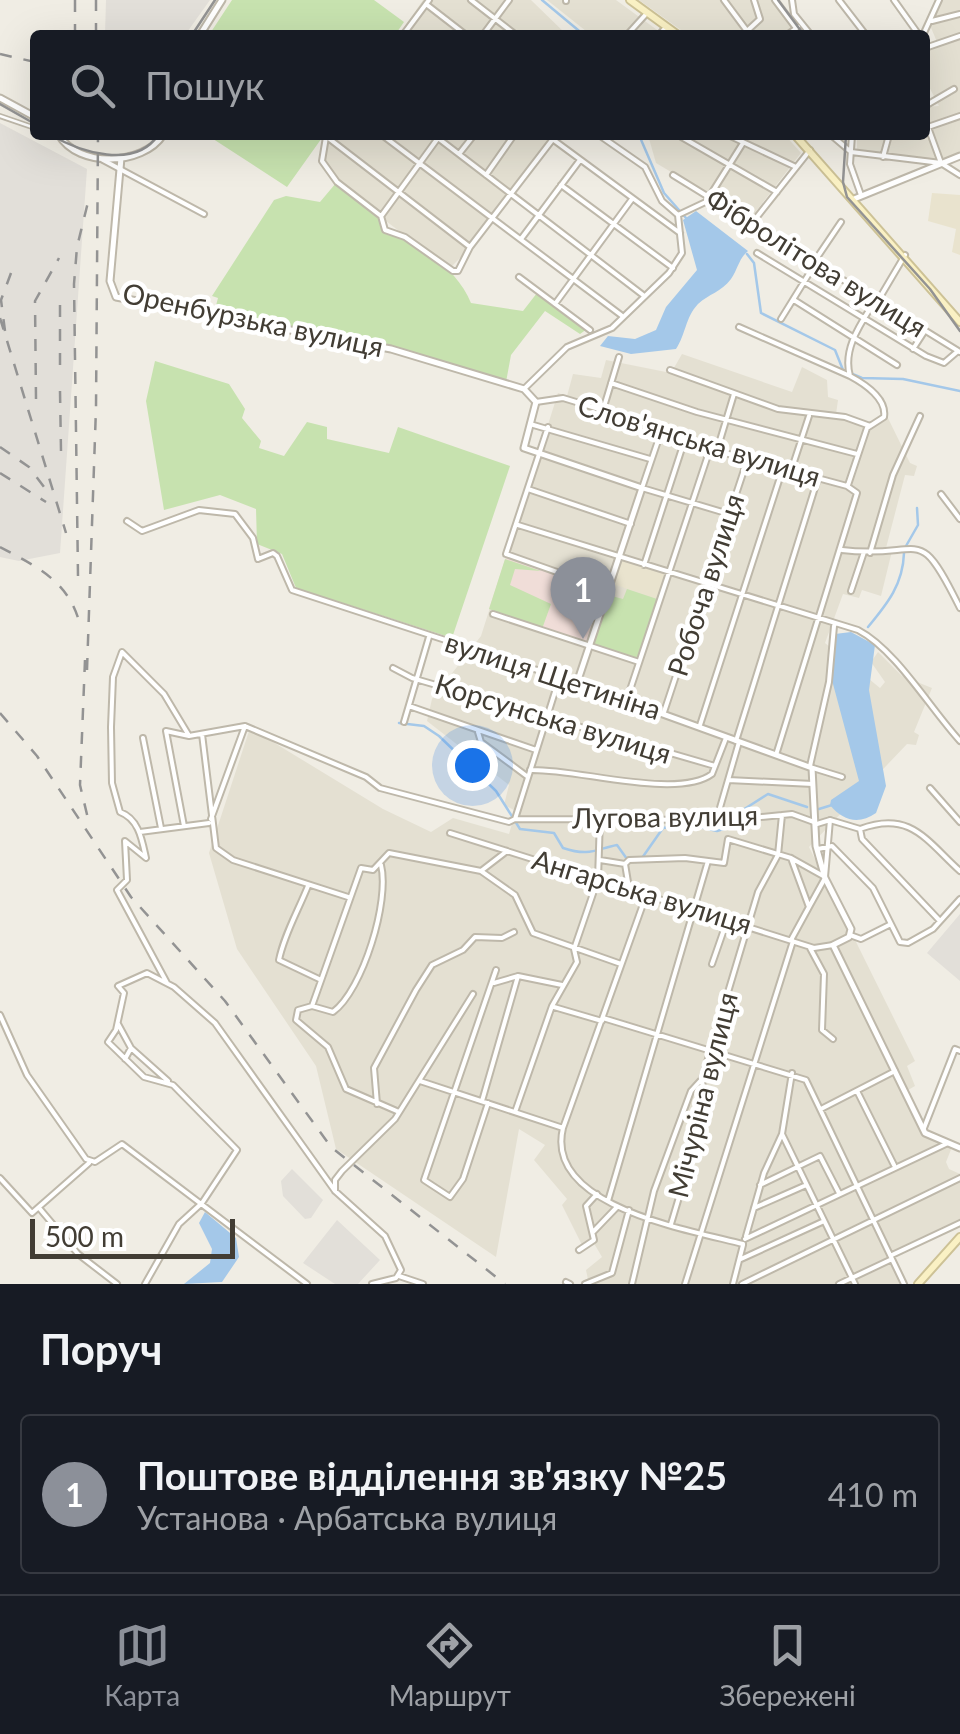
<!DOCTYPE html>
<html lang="uk">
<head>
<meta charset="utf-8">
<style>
  body { margin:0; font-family:Lato,sans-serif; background:#242831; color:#f1f3f6 }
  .scale { position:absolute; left:30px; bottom:25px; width:205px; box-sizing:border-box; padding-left:10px; border:5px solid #423d34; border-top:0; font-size:28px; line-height:35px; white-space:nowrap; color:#423d34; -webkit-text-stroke:8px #fff; paint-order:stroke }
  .you { position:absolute; left:472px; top:765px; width:35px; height:35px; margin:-25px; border:8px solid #fff; border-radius:50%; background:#1a73e8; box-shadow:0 0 0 15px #1a73e833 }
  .badge { display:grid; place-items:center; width:65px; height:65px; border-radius:50%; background:#8c9099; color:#fff; font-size:32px; font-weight:700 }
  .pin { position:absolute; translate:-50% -82px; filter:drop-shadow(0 2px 5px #0008) }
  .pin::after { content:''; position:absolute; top:52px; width:35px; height:30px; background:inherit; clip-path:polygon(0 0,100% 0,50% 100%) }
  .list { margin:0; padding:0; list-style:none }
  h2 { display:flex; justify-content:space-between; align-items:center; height:130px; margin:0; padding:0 40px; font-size:42px }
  h2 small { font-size:32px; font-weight:400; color:#9ea1a6 }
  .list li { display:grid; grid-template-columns:65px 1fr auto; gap:30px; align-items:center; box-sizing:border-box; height:160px; margin:0 20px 20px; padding:0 20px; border:2px solid #363941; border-radius:10px }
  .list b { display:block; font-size:38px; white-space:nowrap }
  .list p { margin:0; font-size:32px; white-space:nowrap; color:#9ea1a6 }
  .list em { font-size:32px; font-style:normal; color:#9ea1a6 }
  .icon { flex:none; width:55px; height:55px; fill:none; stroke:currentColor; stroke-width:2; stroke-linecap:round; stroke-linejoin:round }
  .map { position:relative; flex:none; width:960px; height:1284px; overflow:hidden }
  .search { position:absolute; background:#171b24; box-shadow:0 10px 40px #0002; left:30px; right:30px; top:30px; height:110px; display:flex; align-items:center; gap:25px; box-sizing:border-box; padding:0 35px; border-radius:10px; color:#9ea1a6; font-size:38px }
  .sheet { height:310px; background:#171b24 }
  nav { display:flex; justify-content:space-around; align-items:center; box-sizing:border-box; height:140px; border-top:2px solid #363941; background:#171b24; font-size:28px; color:#9ea1a6 }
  nav a { display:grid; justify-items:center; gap:5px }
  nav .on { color:#8c9099 }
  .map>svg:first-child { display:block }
</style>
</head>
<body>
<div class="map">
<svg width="960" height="1284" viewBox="0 0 960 1284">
  <rect width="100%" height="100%" fill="#f0ede4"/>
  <path fill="#e4e0d2" d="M423,0H531L567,35H399Z
    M547,0H616L664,35H591Z
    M639,0H775L795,27L783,35H688Z
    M935,0H960V155L939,162L857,152V135H925V107L939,106L925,79V49L937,42L927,18Z
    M328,135H553L477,241L449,269L336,183L320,158Z
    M648,135H785L801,153L750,219L656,163Z
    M682,354L792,392L802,367L827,380L828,397L838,400L836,414L868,424L878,420L884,410L910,463L917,466L914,476L905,475L886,548L893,547L881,596L862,590L859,598L843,594L825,643L880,688L885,682L871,662L878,652L902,676L932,688L914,732L919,735L916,745L907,744L809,847L915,1061L907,1066L915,1086L908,1090L930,1138L952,1147L946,1162L949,1169L960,1174V1221L889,1255L901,1284H589L586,1270L602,1257L592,1240L582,1245L562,1205L567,1199L534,1160L545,1145L519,1129L496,1257L336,1149L316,1066L237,949L209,853L250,728L383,809L431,832L453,818L509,834L516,811L504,805L509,785L427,721L432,699L481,636L558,393L567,396L573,374L601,378L606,360L671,373Z"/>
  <path fill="#e2dfd9" d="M106,0H210L185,35H105Z
    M0,123L87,169L60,553L19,561L0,557Z
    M960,914V981L927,953Z
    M292,1169L323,1200L311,1218L305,1219L283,1196L281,1181Z
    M337,1220L380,1260L358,1284H335L303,1263Z"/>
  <path fill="#e9e3ce" d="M932,193L960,195V255L952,252L956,229L928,221Z
    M622,560L665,573L657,599L613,584Z"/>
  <path fill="#f0ddd8" d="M506,557L606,591L589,645L489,609Z"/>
  <path fill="#c7e2af" d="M232,0H374L404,22L395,35H209Z
    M207,135H324L287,187Z
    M336,183L378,215L383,232C418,243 457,268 471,303L523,311L537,293L587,329L580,334L545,311L511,355L506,382L391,347L214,313L218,298L212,296L274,200L286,196L320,202Z
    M155,361L229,384L245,409L242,418L261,441L259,448L284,456L307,422L327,427V439L389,453L398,427L510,466L452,638L296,588L282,554L257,544L256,509L220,495L164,510L146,401Z
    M505,559L541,571L515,569L510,585L551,604L542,629L489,609Z
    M627,589L657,599L638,660L591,646L608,595L623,599Z"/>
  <path fill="#a4c8e9" d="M696,211L748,251C739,258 738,269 731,279C721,292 709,294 698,304C685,318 686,334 676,349L631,354L600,346L608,336L635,339L656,330L666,307L697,270L683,220Z
    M851,632L875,645L869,690L886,786L876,813C859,825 843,821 830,805L831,800L859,781L829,669L835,634Z
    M205,1212L236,1238L239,1257L222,1282L184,1284L210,1263L212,1249L199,1223Z"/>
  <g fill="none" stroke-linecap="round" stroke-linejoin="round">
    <path stroke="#a4c8e9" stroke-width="2.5" d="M542,0L584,35
      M639,135L664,193L686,218
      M747,254L754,263L761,313L835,350L843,370L862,378L903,379L960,391
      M906,546L918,525L917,508
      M868,627C888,603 903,584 904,553
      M399,723L424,726L439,736L496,791L520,829L554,833L563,848C590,857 596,849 617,845L627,859L636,862
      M819,809L832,805
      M735,815L768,794L807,807
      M642,858L663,828L687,824L717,831L733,826"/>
    <g stroke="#beb8aa" stroke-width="6">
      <path id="pedestrian" d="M0,116L35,128"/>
    </g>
    <g stroke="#beb8aa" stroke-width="8">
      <path id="minor" d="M471,0L516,35
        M724,0L750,35
        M775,0L796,28
        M792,0L794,14L811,35
        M839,0L866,35
        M894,0L919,35
        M566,1V0
        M426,4L466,35
        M932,21L960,14
        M747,31L760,19L754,0
        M403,35L429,0
        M483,35L509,0
        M627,35L647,13
        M659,35L666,27
        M787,35L798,27
        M923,35L939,0
        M925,48L960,36
        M925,106L954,89
        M925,119L941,163L960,175
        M928,127L960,116
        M382,135L621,315
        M434,135L643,295
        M547,135L680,233
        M599,135L645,167L662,201L678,215
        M678,135L777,192
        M728,135L796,167
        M831,135L851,152L941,163
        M852,135L850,164L861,195
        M326,137L322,161L337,182L381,216L385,230L405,237L453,271H458L470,247L556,135
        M327,137L470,247
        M459,154L474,135
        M883,157L889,135
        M103,160L204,214
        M486,175L514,135
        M673,175L960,352
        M561,185L673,268
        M711,194L743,143
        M382,215L438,138
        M749,227L810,150
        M521,239L580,160
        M757,253L926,356L944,363L958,351
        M814,262L841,222
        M519,277L590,330
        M879,299L905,255
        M794,300L897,365
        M555,304L632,199
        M781,319L815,264
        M739,327L850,376C865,384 887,399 884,417L867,428L848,485
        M913,349L924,332
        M670,370L778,409L845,417L870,426
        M850,376C842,348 862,322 876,299
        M611,383L697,412L857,454
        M524,389L567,347L612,328L669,273L682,253L678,215L712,199
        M536,402L563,398L645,423L710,449L847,486L857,493L776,755
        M603,410L619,357
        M530,424L650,459
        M548,427L506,554L608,590
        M662,429L642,488L729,514
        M718,447L734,394
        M792,468L809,416
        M528,489L631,524
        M941,494L960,519
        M127,521L142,531L199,510L235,514L253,538L258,559L273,553L277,556L292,590L577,683
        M518,525L858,630C896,650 929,707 960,741
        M842,550C925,560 916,519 960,608
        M870,553L893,475L920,416
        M644,565L685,439
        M851,591L864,552
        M493,614L639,662
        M393,668L412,678L715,766
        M627,699L710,449
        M409,706L536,750
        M664,712L748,458
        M404,722L429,637
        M700,725L783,468
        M478,732L481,742L528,777
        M202,734L216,848L233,860L348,897
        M143,738L161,828
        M736,741L818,478
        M810,766L829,682L834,626
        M813,768L842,777
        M530,770C575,768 677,800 712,774L726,738
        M728,780L813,784
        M930,788L960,822
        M717,818L739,742
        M211,819L245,726
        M515,819L731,820L792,814L814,822
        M817,824L830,820L860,829
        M184,826L166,731L189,736L245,726L366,777L380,788L509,822L515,819L559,679
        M860,829L862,839L940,921
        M860,829C910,810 926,840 960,871
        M140,832L209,823
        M450,833L814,948L833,945
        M818,849L832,846L873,888L900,942L908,943L933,929L960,899
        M778,855L782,815
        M600,860L625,864
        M481,871L515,895L533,933L621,964
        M308,886C298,911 284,935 279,960L319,979
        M629,888L625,864L629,860L685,858L724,863L728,839L791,858L825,877L830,820
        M647,893L563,1128C544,1206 689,1230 743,1244
        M809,907L825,878
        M850,935L861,939L891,924
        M791,940L809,907L791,858
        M810,948L824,974L822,1030L833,1039
        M712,964L728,918
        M167,983L117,890L127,880L125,841L146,858C142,840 139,819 120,812L112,783L111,727L113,677L122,652L164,694L188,734
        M494,983L518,976L562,985
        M312,1006L361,868L373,870L389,853L481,871L507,851
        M312,1006L333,1012C363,990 390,900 381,865
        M312,1006L298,1010L296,1020L328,1047L346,1089L399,1112
        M554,1007L602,1021
        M0,1015L27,1075L86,1159L95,1162L122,1144L307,1284
        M603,1018L806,1080L904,1284
        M118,1024L131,1048L125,1059
        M131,1048L168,1081
        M792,1073L782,1134L855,1284
        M420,1081L563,1128
        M857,1091L894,1165
        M482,1101L518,976
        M488,1103L463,1179L450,1197L424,1180L496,970
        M377,1104L374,1068L416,990L432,965L463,950L475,937L502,938L514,932
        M821,1109L895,1071
        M515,1112L552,1006L577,962L574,949L598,879L600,818
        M924,1128L955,1049L960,1051
        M0,1178L32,1213L89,1163
        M760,1185L820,1156L839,1193
        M335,1191V1180L342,1171L395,1119L473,994
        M608,1201L708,861
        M754,1208L804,1186
        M40,1209L78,1254L117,1284
        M671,1224L705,1110L702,1079L758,892L778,855
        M594,1231L617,1207
        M746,1236L764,1173L782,1134
        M745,1239L948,1143
        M579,1250L594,1240L586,1206L597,1194
        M892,1255L960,1223
        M741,1259L822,1222
        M399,1276L423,1284
        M566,1282L570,1284
        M145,1284L179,1224L202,1203L237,1150L173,1085L144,1077L108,1042L116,1030L124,993L118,986L147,973L174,987L215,1023L335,1191L385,1236L401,1270L396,1278L372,1284
        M585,1284L612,1273L629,1210
        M632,1284L654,1191L691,1091L702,1079
        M685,1284L793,941
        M733,1284L743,1245
        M742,1284L960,1178
        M839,1284L892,1259"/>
    </g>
    <g stroke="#beb8aa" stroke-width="9">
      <path id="tertiary" d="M200,35L222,0
        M0,98L35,117
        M59,135C78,168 143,166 163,135
        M121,158L110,281L116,297L391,349L524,389L536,402L524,448L642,488L577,683L812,768L816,846L825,878L851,929L849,937L833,945L925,1133L960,1148
        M854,199L960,156"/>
    </g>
    <g stroke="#cdc296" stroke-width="10">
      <path id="secondary" d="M630,0L678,35
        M795,135L960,322
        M918,1284L960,1237"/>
    </g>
    <use href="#pedestrian" stroke="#fff" stroke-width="2.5"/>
    <use href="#minor" stroke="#fff" stroke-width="4"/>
    <use href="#tertiary" stroke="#fff" stroke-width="5"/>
    <use href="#secondary" stroke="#faf1c4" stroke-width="6"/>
    <path stroke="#939393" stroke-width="2.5" d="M778,0L804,35
      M192,35L215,0
      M0,104L35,124
      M51,135C80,152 135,170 158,135
      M846,135L843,182L847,197L930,289L960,331"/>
    <path stroke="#939393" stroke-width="2.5" stroke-dasharray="12 12" stroke-linecap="butt" d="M75,0V35
      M96,35V0
      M0,54L35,62
      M60,305V370
      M0,318L66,533
      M5,331L1,300L14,265
      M60,391L61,451
      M36,399L35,301L59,258
      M0,447L29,467L47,491
      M0,473L46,502
      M0,547C39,568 71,582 81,629
      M78,576L74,284L77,247L89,198
      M85,660L80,785L89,823
      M87,670L96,408L98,135
      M0,713L37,756L131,897L225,1001L331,1147L505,1284"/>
  </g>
  <g text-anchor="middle" stroke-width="9" stroke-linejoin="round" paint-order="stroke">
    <g font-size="28" fill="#423d34" stroke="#fff">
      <text transform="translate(816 263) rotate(32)" y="10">Фібролітова вулиця</text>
      <text transform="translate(253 320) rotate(12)" y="10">Оренбурзька вулиця</text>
      <text transform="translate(699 441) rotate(17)" y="10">Слов'янська вулиця</text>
      <text transform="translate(706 585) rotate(-72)" y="10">Робоча вулиця</text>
      <text transform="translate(553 676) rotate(18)" y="10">вулиця Щетиніна</text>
      <text transform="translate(553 719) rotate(17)" y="10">Корсунська вулиця</text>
      <text transform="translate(665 817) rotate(-1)" y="10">Лугова вулиця</text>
      <text transform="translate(642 892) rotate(17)" y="10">Ангарська вулиця</text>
      <text transform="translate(703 1095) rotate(-76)" y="10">Мічуріна вулиця</text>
    </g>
  </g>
</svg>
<div class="scale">500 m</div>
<div class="you"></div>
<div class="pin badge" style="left:583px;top:639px">1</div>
<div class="search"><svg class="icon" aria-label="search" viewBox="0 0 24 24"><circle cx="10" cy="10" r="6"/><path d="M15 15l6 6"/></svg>Пошук</div>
</div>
<section class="sheet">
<h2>Поруч<small></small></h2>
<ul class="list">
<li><span class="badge">1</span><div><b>Поштове відділення зв'язку №25</b><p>Установа · Арбатська вулиця</p></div><em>410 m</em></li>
</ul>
</section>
<nav>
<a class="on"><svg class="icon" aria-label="map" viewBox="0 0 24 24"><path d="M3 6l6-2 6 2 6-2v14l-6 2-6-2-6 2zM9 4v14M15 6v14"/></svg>Карта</a>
<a><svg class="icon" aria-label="directions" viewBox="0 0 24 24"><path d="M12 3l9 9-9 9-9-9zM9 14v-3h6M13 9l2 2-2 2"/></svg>Маршрут</a>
<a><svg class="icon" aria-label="saved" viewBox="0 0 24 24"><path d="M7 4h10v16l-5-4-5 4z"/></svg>Збережені</a>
</nav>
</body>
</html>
